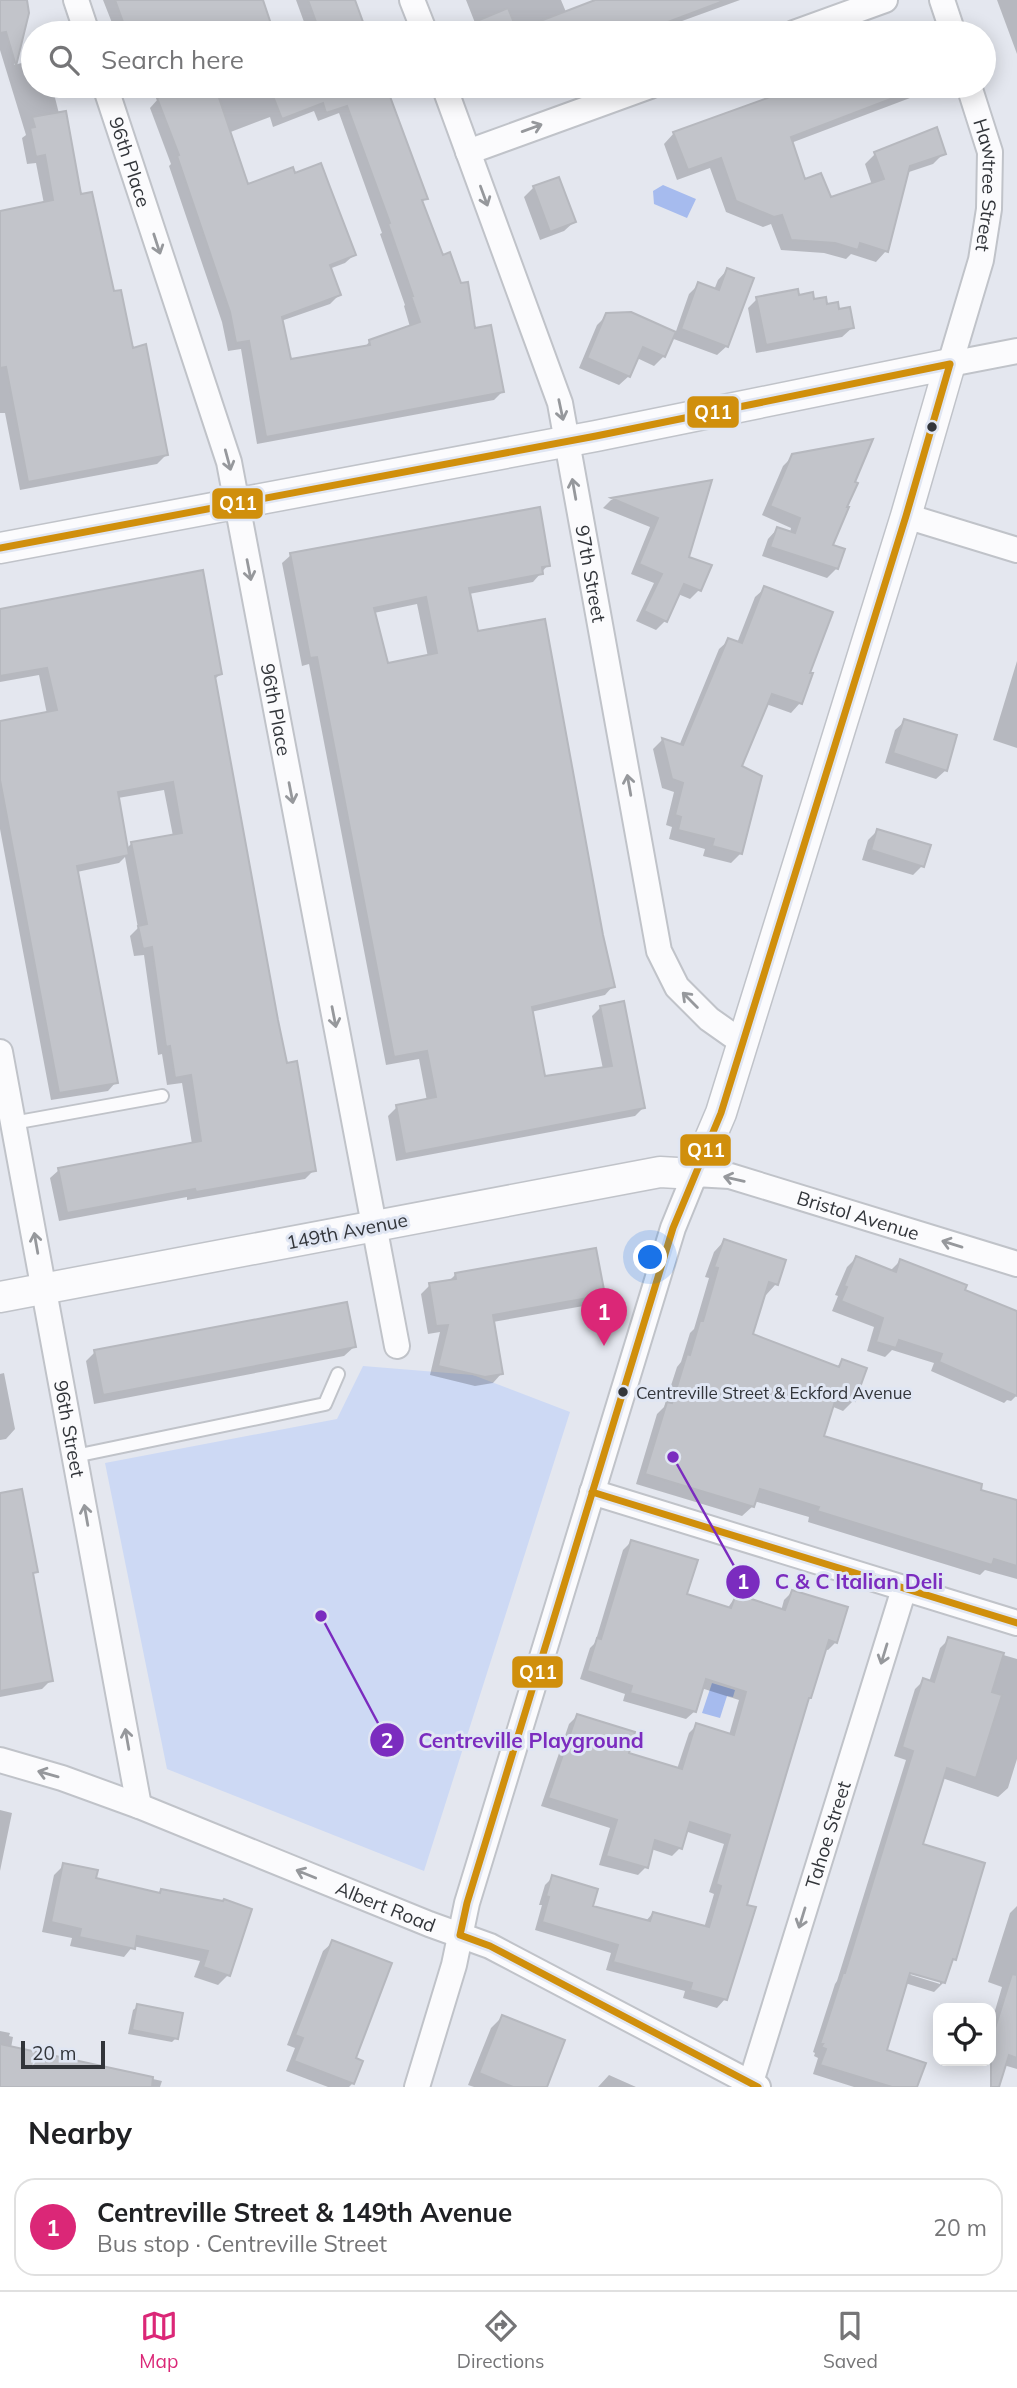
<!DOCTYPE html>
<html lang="en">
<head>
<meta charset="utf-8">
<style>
  body { margin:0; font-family:Mulish,sans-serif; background:#f6f6f6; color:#202124 }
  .controls { position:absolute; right:21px; bottom:21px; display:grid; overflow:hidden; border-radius:14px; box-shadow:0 4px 18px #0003 }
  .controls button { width:63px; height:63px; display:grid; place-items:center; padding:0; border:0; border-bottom:2px solid #e0e0e0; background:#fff; color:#202124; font:35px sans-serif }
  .scale { position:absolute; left:21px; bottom:18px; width:84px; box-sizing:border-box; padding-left:7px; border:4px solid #32353a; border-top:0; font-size:19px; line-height:24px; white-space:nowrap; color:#32353a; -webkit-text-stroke:5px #e0e6f3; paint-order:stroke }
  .you { position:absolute; left:651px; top:1258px; width:24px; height:24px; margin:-18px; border:5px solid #fff; border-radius:50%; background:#1a73e8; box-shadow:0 0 0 10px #1a73e833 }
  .badge { display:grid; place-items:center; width:46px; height:46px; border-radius:50%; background:#db2777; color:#fff; font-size:23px; font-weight:700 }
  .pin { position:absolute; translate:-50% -58px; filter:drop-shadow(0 2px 4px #0008) }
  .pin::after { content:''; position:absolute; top:37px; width:24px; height:21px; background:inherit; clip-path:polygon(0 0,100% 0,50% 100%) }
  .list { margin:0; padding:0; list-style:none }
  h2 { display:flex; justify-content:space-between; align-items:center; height:91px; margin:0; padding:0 28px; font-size:30px }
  h2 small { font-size:23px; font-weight:400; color:#757577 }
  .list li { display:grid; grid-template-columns:46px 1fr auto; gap:21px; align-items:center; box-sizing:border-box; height:98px; margin:0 14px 14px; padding:0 14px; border:2px solid #e0e0e0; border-radius:21px }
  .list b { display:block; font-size:26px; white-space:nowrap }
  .list p { margin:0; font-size:23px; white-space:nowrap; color:#757577 }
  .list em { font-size:23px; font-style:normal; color:#757577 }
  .icon { flex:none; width:38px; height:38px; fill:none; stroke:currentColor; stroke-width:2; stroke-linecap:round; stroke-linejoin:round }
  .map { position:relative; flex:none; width:1017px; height:2087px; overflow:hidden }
  .search { position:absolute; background:#fff; box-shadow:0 4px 18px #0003; left:21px; right:21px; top:21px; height:77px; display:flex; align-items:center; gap:18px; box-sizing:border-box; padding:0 24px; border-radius:38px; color:#757577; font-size:26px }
  .sheet { height:203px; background:#fff }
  nav { display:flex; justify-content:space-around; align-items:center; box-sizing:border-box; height:98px; border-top:2px solid #e0e0e0; background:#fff; font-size:19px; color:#757577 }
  nav a { display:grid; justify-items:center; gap:4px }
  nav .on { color:#db2777 }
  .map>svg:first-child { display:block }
</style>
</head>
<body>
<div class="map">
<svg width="1017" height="2087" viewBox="0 0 1017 2087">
  <rect width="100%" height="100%" fill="#e4e7ef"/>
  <path fill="#cdd9f4" d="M363,1366L473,1375L570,1412L424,1871L167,1769L105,1463L337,1419Z"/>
  <path fill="#a6bbee" d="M663,185L696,199L687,218L654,204L653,191Z
    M712,1683L735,1690L733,1697L727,1696L720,1718L702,1713Z"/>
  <path fill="#0003" fill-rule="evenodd" d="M0,0H23L28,13L14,65L33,60V86H52L80,196L166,455L157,464L20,490L5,413H0V232L44,204L36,163L27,164L22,138L26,135L0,50Z
    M103,0H261L272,33H236L231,20L197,33H190L187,25L164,33H116Z
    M296,0H353L365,33H308Z
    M466,0H561L566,12L600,0H740L649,33H479Z
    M997,0H1017V54Z
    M194,86H384L426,198L421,203L442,257L503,391L494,400L257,444L241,349L228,351L222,322L169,166L171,164L150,108L158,99ZM314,111L318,121L339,113L382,233L380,234L405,305L404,306L410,327L370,341L364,348L290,361L281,321L330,304L339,295L329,269L345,263L354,255L247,186L228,133L270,117L273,127Z
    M803,86H920L910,98L791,143L804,181L830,200L872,185L865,164L875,154L944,153L933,164L906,173L886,251L876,262L851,254L846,259L824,253L781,250L771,224L763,227L726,212L710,168L677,180L664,144L674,133Z
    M534,187L574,222L564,231L540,240L524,197Z
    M727,270V346L717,355L671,338L664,356L654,366L637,358L629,376L619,385L579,368L597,325L607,315L675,334L689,294L699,284L714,290L718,280Z
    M798,297L838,311L852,328L842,337L756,353L748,308L757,299Z
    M793,456L831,546L837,568L827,578L762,556L768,539L777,529L790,533L791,528L762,515L783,466Z
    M709,482L687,558L699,590L690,599L678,594L665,621L656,630L636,621L654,583L631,574L650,527L603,508L611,500Z
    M291,555L548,565L533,582L469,594L477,633L601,935L613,986L605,995L531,1012L543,1078L603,1069L592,1016L601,1007L644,1107L635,1116L396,1161L388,1116L397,1107L427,1101L419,1059L386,1065L309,664L302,666L282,563ZM417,604L428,657L387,666L374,613Z
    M765,588L808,674L800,703L791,713L766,704L740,766L741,853L731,863L703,856L705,849L669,839L672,827L666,825L674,792L662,788L653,749L662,740L679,746L719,649L729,640L737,643L755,597Z
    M0,610L220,674L214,680L276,1020L314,1170L305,1179L187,1200V1197L59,1221L50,1178L59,1170L192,1144L182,1083L167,1085L162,1054L158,1055L144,955L134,956L130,936L138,928L125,857L119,863L77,872L116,1082L108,1091L51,1100L0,829V723L47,714L39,675L0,682ZM164,790L173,836L132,843L126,849L118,798Z
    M1017,661V748L993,740Z
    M905,721L946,770L936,779L885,763L895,730Z
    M877,831L922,866L913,875L862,860L868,840Z
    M724,1241L784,1262L776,1284L766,1295L763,1294L751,1335L836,1368L842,1361L854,1400L843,1411L831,1406L822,1437L979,1491L1017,1501V1579L985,1570L980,1575L808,1522L809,1517L754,1501L753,1506L742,1516L636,1484L657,1414L664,1407L677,1367L681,1362L690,1333L694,1329L709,1278L705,1277L714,1252Z
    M856,1258L890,1271L900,1261L1017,1313V1395L1011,1401L1007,1400L1004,1403L931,1371L934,1363L892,1350L885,1357L867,1351L874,1327L832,1311L838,1296L835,1295L847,1267Z
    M456,1274L603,1295L595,1304L493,1322L501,1374L493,1383L475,1386L430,1375L440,1332L428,1334L421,1294L430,1285L448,1282Z
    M354,1347L344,1356L94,1404L86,1361L95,1352Z
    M4,1373L15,1429L6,1439L0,1440V1374Z
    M0,1494L36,1572L32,1575L51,1680L42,1689L0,1697Z
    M631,1542L685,1596L727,1609L736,1596L781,1611L784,1600L792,1592L836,1642L828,1650L824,1649L807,1700L745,1906L725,1999L717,2008L683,1998L685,1991L606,1970L611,1953L535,1930L542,1905H539L545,1885L553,1877L591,1907L645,1922L653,1913L704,1928L714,1894L709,1892L724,1844L685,1831L680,1848L672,1856L651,1849L646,1867L638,1875L599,1865L610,1828L541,1806L569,1724L577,1716L626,1754L677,1769L689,1733L697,1725L729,1735L739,1700L701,1688L695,1711L686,1719L623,1701L625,1694L580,1679L590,1648L595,1643L623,1550Z
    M949,1639L1017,1659V1759L1008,1788L998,1797L942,1778L921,1845L954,1959L949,1964L943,1983L934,1992L905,1983L885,2051L916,2087H854L813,2074L818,2058L814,2056L815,2053L813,2052L835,1984L837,1981L906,1760L894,1756L915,1689L924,1680L929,1682L940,1648ZM902,1969L940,1980V1984L901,1972Z
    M0,1810L12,1813L0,1871Z
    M64,1865L94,1880L158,1894L162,1891L250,1910L228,1975L218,1985L194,1977L200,1961L133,1946L124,1957L70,1946L72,1938L42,1932L54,1875Z
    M1017,1906V2069L990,2061L991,2024L1002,1987L988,1982L1010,1913Z
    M333,1942L353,2083L349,2087H328L286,2071L295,2048L287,2045L323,1951Z
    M138,2006L176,2038L172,2042L128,2034L133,2010Z
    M502,2017L545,2087H474L468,2085L491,2028Z
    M0,2031L10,2033L9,2036L13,2037L11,2048L162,2081L160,2087H0Z
    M609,2075L636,2087H598Z"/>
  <path fill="#c2c4ca" stroke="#b6b8be" stroke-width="2" fill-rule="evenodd" d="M0,0H27L29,13L16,66L6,32L0,33Z
    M115,0H263L274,33H127Z
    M308,0H355L367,33H320Z
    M595,0H720L721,2L639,33H448L508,8L517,30Z
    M189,86H215L248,184L293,167L295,173L321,163L330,187L356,255L330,265L341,295L282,317L291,359L370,345L369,340L420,322L411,296H413L388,224L390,223L347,106L326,113L323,103L282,119L269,86H394V89L388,91L428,199L422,200L443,255L450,252L461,283L468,282L475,328L491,325L504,392L266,437L249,341L236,343L230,312L177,156L179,155L157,98Z
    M801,86H922V87L791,137L805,179L821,173L831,197L884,179L874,152L937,127L946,154L910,166L888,252L860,243L858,250L835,243L791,240L782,215L774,217L736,201L721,158L688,170L673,132Z
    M66,111L81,194L92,192L114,291L121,290L133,348L146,344L168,455L28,482L6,367L0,368V211L53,200L45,155L36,157L30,128L35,127L32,117Z
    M559,177L576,222L550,232L533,186Z
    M727,268L754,278L728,347L681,329L698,282L719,290Z
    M798,289L799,295L813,292L814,299L826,297L827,304L838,302L839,309L850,307L854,328L766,345L756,297Z
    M631,312L676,332L665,357L643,347L630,377L587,358L606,313Z
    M873,439L855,482L858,483L847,507H849L833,545L845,549L838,569L770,547L777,527L795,533L800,518L770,506L792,454Z
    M712,480L689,557L712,565L701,591L684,584L667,622L644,611L662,574L639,564L658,518L611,498Z
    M540,507L550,566L542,567L543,574L469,588L478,631L545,619L603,935L615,987L532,1007L545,1076L612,1066L600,1006L624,1001L645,1108L405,1154L396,1105L436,1097L427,1051L394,1057L317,657L310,658L290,553ZM426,597L437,653L388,663L374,608Z
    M203,570L222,674L215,676L278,1020L287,1063L297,1061L316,1171L196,1192L195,1189L67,1213L58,1168L201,1141L191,1075L175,1078L170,1046L166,1047L152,947L143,949L138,926L147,924L131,842L182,833L173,782L118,792L129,855L77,866L118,1083L59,1093L0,780V721L57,710L47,668L0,676V609Z
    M764,586L833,612L810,673H813L802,704L772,694L742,766L762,776L742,854L712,846L714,839L678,830L681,817L675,815L683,783L672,779L662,738L683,745L728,638L742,643Z
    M904,719L957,735L947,771L893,753Z
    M877,829L931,845L924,867L871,850Z
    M724,1239L786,1260L778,1285L769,1282L753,1334L839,1367L842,1359L867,1368L855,1401L837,1395L824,1436L982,1484L981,1490L1017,1500V1566L994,1559L992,1565L817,1511L819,1507L760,1489L754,1507L645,1474L667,1402L672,1403L687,1354L690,1355L700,1321H703L718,1268L714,1267Z
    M596,1248L605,1295L493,1315L503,1374L485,1377L438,1366L448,1325L436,1326L429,1283L456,1279L455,1273Z
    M856,1256L896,1272L900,1259L967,1285L965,1290L1017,1311V1396L939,1362L942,1354L899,1340L896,1348L876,1342L883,1318L841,1301L847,1287L844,1286Z
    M347,1302L356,1347L103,1395L94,1350Z
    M22,1489L38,1572L33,1573L53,1681L0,1691V1493Z
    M631,1540L698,1560L687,1594L731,1608L736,1594L785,1610L792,1590L848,1607L837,1643L829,1640L811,1698H809L747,1905L756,1907L727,2000L690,1990L692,1983L613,1962L618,1945L542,1922L549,1897L546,1896L552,1875L598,1889L593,1906L650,1921L653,1912L709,1927L721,1886L716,1884L730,1835L690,1822L682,1849L655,1840L648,1868L606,1856L617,1820L548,1798L577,1714L635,1732L629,1753L682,1769L696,1723L734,1735L746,1692L706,1679L696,1712L630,1693L632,1686L587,1671L597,1638L601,1639Z
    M948,1637L1004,1653L992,1692L1002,1695L976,1778L947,1768L923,1844L985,1863L956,1960L953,1959L945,1983L910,1973L887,2050L926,2063L917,2087H892L820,2065L826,2049L821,2047L823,2044H820L843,1973H845L913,1751L902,1747L911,1716L923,1678L934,1682Z
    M63,1863L98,1870L96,1878L160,1893L161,1889L223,1901L224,1899L252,1909L230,1976L203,1967L208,1951L137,1936L135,1949L79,1937L81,1929L51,1922Z
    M332,1940L392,1963L356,2058L363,2061L354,2084L294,2061L303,2038L295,2035Z
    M1012,1974L1017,1975V2058L1009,2055L999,2087H991V2041Z
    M137,2004L183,2013L178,2039L132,2030Z
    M502,2015L565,2040L547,2087H513L479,2073Z
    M0,2044L153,2077L152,2087H0Z"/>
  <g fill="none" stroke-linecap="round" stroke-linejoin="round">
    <g stroke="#c0c3c9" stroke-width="16">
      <path id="service" d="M13,1123L162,1096
        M75,1456L325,1404L338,1374"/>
    </g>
    <g stroke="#c0c3c9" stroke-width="28">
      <g id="minor">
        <path d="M76,0L87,33"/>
        <path d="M412,0L425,33"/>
        <path d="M942,0L953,33"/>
        <path d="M794,33L885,0"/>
        <path id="s1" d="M105,86L229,462L397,1346"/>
        <path id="s2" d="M444,86L560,403L659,951L677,987L709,1019L743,1043"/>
        <path id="s3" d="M969,86L990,152L989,209L981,260L950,364L1017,351"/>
        <path d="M468,152L650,86"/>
        <path d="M906,516L1017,550"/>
        <path id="s4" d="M0,1052L139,1806"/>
        <path d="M592,1492L1017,1623"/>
        <path id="s5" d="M0,1760L62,1778L139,1806L429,1924L490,1946L758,2087"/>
        <path id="s6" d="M751,2082L904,1589"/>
        <path id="s7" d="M417,2087L454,1965L467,1903L673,1228L695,1174L730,1176L1017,1264"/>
      </g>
    </g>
    <g stroke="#c0c3c9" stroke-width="33">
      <path id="tertiary" d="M0,548L596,436L950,364L906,516L721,1113L695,1174L660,1172L0,1297"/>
    </g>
    <use href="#service" stroke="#fbfbfd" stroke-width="12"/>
    <use href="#minor" stroke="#fbfbfd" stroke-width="24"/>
    <use href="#tertiary" stroke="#fbfbfd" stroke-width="30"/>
    <g stroke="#e0e6f3" stroke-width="12">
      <path id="bus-1" d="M0,548L596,436L950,364
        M592,1492L1017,1623
        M460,1935L467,1903L673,1228L721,1113L906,516L950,364
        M460,1935L490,1946L758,2087"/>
    </g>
    <use href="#bus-1" stroke="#d08f0c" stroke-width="7"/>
  </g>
  <defs><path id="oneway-shaft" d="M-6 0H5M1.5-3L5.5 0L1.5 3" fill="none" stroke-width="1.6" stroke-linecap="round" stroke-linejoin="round" transform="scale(1.75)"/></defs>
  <g stroke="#96989c">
    <use href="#oneway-shaft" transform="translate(532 128) rotate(-20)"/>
    <use href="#oneway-shaft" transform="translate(484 196) rotate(70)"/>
    <use href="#oneway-shaft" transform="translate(157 244) rotate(72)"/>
    <use href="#oneway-shaft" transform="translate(561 410) rotate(78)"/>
    <use href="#oneway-shaft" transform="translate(228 460) rotate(75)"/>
    <use href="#oneway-shaft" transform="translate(574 489) rotate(-100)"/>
    <use href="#oneway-shaft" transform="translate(249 570) rotate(79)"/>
    <use href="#oneway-shaft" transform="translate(629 785) rotate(-100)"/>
    <use href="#oneway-shaft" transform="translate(291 793) rotate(79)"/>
    <use href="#oneway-shaft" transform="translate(690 1000) rotate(-135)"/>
    <use href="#oneway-shaft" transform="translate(334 1017) rotate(79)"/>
    <use href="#oneway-shaft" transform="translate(734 1179) rotate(-167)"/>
    <use href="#oneway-shaft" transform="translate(36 1243) rotate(-100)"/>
    <use href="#oneway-shaft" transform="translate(952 1244) rotate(-163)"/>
    <use href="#oneway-shaft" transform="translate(86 1515) rotate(-100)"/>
    <use href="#oneway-shaft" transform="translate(884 1654) rotate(107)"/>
    <use href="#oneway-shaft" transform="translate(127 1739) rotate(-100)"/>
    <use href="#oneway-shaft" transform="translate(48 1774) rotate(-164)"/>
    <use href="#oneway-shaft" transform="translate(306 1874) rotate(-158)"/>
    <use href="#oneway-shaft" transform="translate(802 1918) rotate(107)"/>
  </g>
  <g fill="#32353a" stroke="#e0e6f3" stroke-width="2.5">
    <circle cx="932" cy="427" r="6"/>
    <circle cx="623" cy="1392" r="6"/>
  </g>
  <g text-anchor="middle" stroke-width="6" stroke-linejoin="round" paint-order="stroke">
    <g font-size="17" fill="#32353a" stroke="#e0e6f3" text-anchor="start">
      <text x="636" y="1399">Centreville Street &amp; Eckford Avenue</text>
    </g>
    <g font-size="19" fill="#32353a" stroke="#e0e6f3">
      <text dy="7" stroke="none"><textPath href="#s1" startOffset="80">96th Place</textPath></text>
      <text dy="7" stroke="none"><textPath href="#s3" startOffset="102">Hawtree Street</textPath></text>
      <text dy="7" stroke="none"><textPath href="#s2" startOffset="511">97th Street</textPath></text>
      <text dy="7" stroke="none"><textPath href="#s1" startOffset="648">96th Place</textPath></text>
      <text dy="7" stroke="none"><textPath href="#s7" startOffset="1124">Bristol Avenue</textPath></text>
      <text transform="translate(347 1231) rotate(-11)" y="7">149th Avenue</text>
      <text dy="7" stroke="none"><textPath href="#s4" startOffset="383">96th Street</textPath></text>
      <text dy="7" stroke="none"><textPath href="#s6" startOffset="259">Tahoe Street</textPath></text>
      <text dy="7" stroke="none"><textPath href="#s5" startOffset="413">Albert Road</textPath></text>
    </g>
  </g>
  <path fill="none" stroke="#7b2cbf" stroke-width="2.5" d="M673 1457L743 1582M321 1616L387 1740"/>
  <g fill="#7b2cbf" stroke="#e0e6f3" stroke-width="2.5">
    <circle cx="673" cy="1457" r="7"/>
    <circle cx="321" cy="1616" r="7"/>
    <circle cx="743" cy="1582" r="18"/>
    <circle cx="387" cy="1740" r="18"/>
  </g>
  <g font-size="21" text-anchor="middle" font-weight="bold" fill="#fff">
    <text x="743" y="1589">1</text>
    <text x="387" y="1748">2</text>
  </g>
  <g font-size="21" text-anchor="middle" font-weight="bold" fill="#7b2cbf" stroke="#e0e6f3" stroke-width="6" stroke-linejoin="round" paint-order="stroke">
    <text x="859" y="1589">C &amp; C Italian Deli</text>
    <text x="531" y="1748">Centreville Playground</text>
  </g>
  <g stroke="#e0e6f3" stroke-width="2.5">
    <rect x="686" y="395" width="54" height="34" rx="7" fill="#d08f0c"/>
    <rect x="211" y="487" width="53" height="33" rx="7" fill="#d08f0c"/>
    <rect x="679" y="1133" width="53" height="34" rx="7" fill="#d08f0c"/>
    <rect x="511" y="1655" width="53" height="34" rx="7" fill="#d08f0c"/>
  </g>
  <g font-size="19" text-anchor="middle" font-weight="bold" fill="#fff">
    <text x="713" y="419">Q11</text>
    <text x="238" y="510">Q11</text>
    <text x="706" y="1157">Q11</text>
    <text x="538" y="1679">Q11</text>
  </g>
</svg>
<div class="controls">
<button><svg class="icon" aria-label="locate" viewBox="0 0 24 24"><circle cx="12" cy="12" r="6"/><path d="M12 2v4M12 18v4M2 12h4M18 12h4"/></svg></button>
</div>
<div class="scale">20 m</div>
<div class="you"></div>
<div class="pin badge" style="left:604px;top:1346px">1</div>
<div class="search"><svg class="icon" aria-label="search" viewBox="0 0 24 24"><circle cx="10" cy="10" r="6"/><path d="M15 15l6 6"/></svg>Search here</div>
</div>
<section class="sheet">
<h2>Nearby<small></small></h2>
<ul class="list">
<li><span class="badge">1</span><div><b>Centreville Street &amp; 149th Avenue</b><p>Bus stop · Centreville Street</p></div><em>20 m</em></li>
</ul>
</section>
<nav>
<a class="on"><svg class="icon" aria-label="map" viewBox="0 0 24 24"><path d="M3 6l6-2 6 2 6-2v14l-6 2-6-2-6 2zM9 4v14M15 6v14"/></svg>Map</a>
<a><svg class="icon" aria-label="directions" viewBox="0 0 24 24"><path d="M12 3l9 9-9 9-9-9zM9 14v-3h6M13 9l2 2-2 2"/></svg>Directions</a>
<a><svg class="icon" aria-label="saved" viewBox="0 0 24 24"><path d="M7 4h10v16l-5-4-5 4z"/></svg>Saved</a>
</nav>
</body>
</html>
